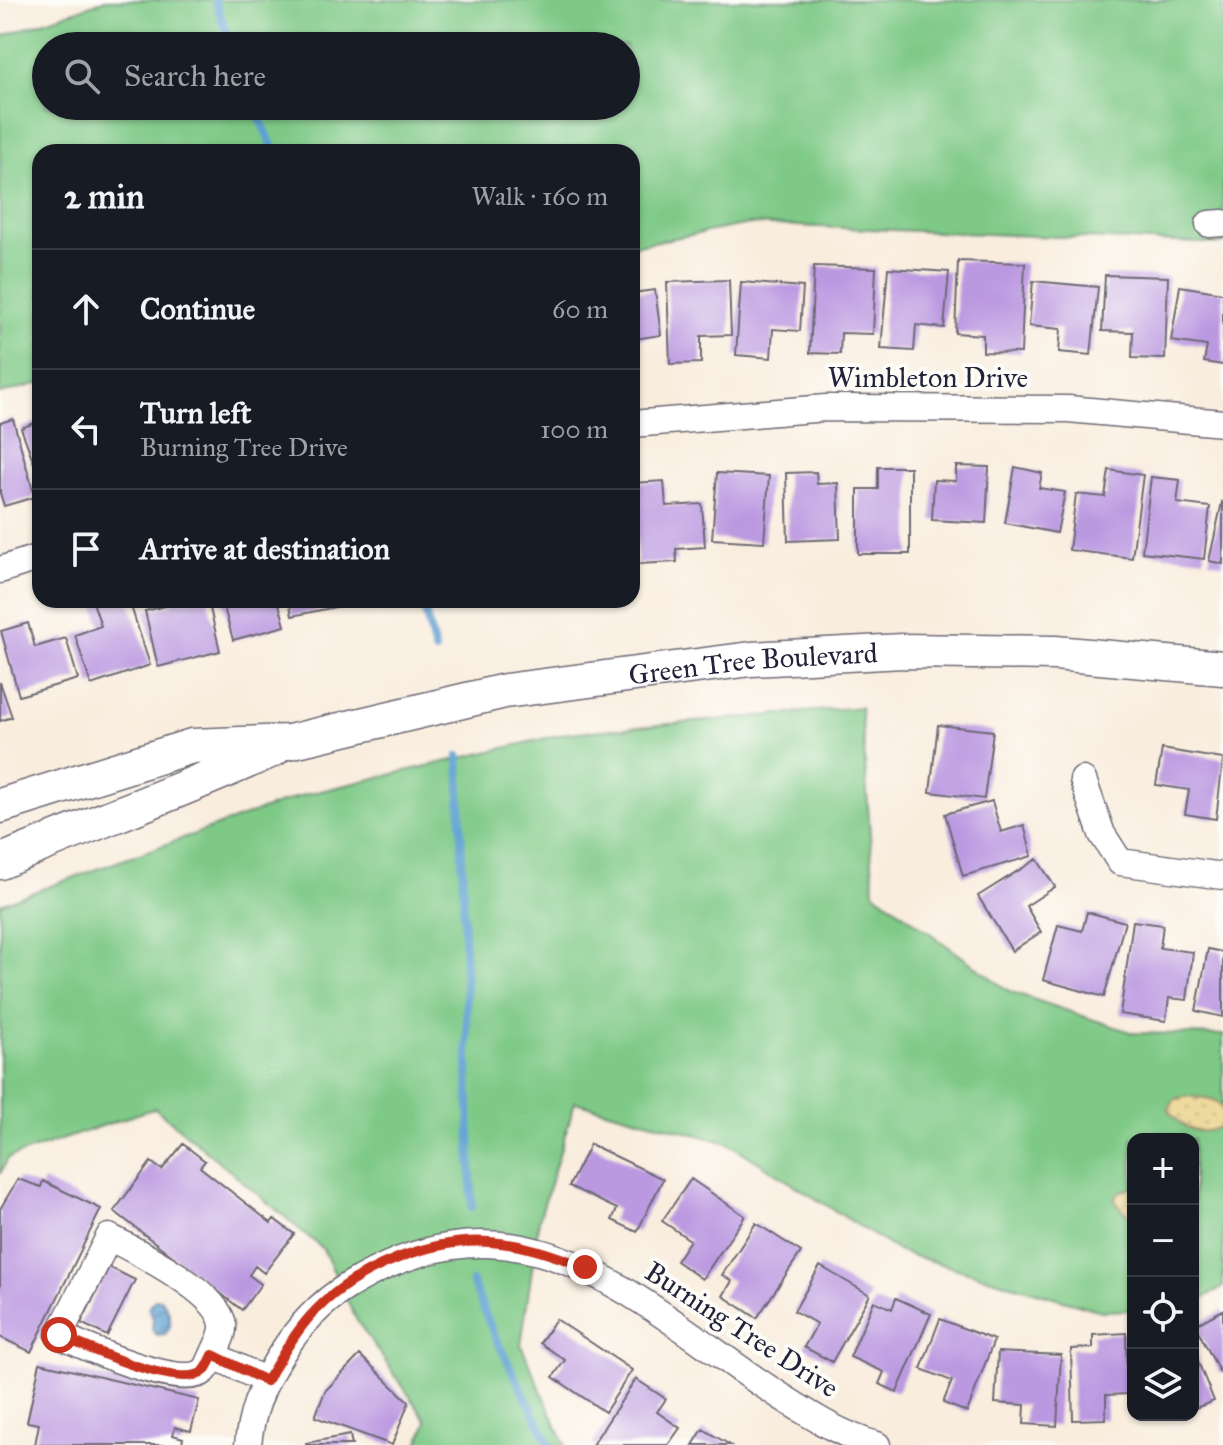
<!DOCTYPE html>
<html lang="en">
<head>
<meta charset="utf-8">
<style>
  body { margin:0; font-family:"IM FELL Great Primer",serif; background:#20242c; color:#f1f3f6 }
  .controls { position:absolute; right:24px; bottom:24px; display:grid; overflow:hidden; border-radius:16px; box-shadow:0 2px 6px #0004 }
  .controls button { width:72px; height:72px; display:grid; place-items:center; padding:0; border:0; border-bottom:2px solid #363941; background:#171b24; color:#f1f3f6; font:40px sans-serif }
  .stop { position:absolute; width:24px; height:24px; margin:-18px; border:6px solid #c8321e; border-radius:50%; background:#fff }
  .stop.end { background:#c8321e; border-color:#fff; box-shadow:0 2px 8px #0008 }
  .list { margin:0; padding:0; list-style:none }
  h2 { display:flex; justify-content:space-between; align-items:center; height:104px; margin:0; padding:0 32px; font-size:34px }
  h2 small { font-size:26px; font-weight:400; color:#9ea1a6 }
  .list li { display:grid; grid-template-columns:52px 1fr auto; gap:24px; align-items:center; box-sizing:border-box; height:120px; padding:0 32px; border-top:2px solid #363941 }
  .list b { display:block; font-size:30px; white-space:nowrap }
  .list p { margin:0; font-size:26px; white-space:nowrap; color:#9ea1a6 }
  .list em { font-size:26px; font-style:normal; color:#9ea1a6 }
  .icon { flex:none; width:44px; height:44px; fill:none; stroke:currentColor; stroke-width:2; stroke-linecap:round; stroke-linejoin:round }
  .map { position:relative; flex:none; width:1223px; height:1445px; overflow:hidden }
  .search { position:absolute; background:#171b24; box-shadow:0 2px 6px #0004; left:32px; top:32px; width:608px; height:88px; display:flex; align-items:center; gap:20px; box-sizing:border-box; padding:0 28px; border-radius:44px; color:#9ea1a6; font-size:30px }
  .panel { position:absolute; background:#171b24; box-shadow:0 2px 6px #0004; left:32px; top:144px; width:608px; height:464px; border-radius:24px }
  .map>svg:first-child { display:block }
</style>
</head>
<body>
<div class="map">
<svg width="1223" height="1445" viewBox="0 0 1223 1445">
  <defs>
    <pattern id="sand-dots" width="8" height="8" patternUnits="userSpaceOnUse" patternTransform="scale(2)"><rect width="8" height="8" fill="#eeda9e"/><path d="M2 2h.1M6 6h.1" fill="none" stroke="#ccbb89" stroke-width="1.8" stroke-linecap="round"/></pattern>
    <pattern id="water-waves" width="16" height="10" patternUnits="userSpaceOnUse" patternTransform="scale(2)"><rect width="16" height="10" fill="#5da0d1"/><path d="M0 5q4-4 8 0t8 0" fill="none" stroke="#4c82ab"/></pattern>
  </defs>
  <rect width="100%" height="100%" fill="#fdfcf7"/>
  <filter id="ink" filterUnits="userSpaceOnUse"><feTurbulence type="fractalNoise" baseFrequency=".0125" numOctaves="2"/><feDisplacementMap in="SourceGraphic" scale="16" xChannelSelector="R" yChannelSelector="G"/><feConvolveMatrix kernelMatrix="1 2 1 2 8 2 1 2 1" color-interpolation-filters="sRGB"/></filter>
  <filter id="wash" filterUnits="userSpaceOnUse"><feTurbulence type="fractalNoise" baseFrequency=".006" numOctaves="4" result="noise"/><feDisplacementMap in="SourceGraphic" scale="32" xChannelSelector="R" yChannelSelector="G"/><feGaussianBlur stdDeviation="1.8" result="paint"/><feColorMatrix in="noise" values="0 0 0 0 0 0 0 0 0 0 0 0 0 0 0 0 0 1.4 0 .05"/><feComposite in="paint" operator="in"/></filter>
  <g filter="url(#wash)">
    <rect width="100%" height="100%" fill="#f9edde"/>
    <path fill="#7ec986" stroke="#507660" stroke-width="2" fill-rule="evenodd" d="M106,0H1223V244L749,224L632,246V152H40V383L0,394V37ZM46,46H626V106H46Z
      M861,707L874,892L1009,991L1133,1033L1223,1035V1287L1193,1304V1139H1133V1310L1101,1311L900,1252L728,1143L575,1102L539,1220L521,1345L565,1445H418L427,1421L357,1321L323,1249L155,1108L8,1158L0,1174V904L303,795L568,733Z"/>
    <path fill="url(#sand-dots)" stroke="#887e6c" stroke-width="2" d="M1189,1096L1216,1101L1223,1107V1125C1201,1138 1181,1130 1168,1108L1175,1099Z
      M1133,1187V1220L1114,1200L1119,1192Z"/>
    <path fill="url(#water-waves)" stroke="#406186" stroke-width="2" d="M155,1299H161C169,1308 175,1326 165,1334L157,1335L152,1330L153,1318L148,1308Z"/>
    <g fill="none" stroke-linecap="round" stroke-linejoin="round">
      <path stroke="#5da0d1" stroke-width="8" d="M215,0L231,46
        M254,106L275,152
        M422,600L435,650
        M459,756L472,1207
        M472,1282L496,1339L550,1445"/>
    </g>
    <g id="blocks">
      <path fill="#bb99e1" d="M958,261L1025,263L1021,353L983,352V335L955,333Z
        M814,266L876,268L873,334L841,333L840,354L810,353Z
        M888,268L949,272L944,328L916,325L914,351L881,349Z
        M1105,275L1168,277L1165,359L1132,358L1133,332L1102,331Z
        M729,280L731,335L701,336V363L670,364L667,282Z
        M1033,281L1098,287L1091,355L1059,352L1061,329L1029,326Z
        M741,282L803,287L800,331L773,329L771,358L736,355Z
        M1180,286L1223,293V365L1204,362L1207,346L1171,341Z
        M655,290L661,335L634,339L638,367L632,368V293Z
        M13,419L35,497L4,506L0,493V423Z
        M40,421V479L21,428Z
        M956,466L989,467L986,523L932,520L934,480L956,481Z
        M878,467H910V554H858V489H878Z
        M1015,467L1042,473L1039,488L1065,492L1057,533L1005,523Z
        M1109,470L1143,475L1132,558L1069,550L1076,494L1105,497Z
        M816,472L817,484L838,483L840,539L788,541L786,473Z
        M717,473L769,476L764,542L712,539Z
        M1151,477L1180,480L1177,503L1210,507L1204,559L1142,552Z
        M664,481L666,506L702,504L705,547L676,549L677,562L638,564L633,483Z
        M1222,502L1223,503V564L1209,561Z
        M129,600L150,665L91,685L75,635L101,626L93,602Z
        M173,600H208L220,651L158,667L145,611L174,604Z
        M222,600H278L285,626L233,640Z
        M289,600H355V603L292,616Z
        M28,623L35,647L66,638L78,679L19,696L1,631Z
        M0,682L12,717L0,721Z
        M938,725L993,731L984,799L930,792Z
        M1162,749L1223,759L1216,819L1185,814L1189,790L1156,785Z
        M992,801L1001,832L1024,825L1032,856L963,876L945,814Z
        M1037,859L1055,887L1026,906L1041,932L1012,951L978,896Z
        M1087,912L1125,922L1104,997L1043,980L1058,925L1082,931Z
        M1133,921L1163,925L1160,948L1193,952L1187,1000L1169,998L1166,1021L1120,1014Z
        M1208,949L1223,952V1017L1196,1011Z
        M183,1144L205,1161L200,1167L271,1223L274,1219L294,1234L264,1273L255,1266L249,1275L261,1284L242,1310L114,1211L151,1162L162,1170Z
        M590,1144L663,1179L637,1232L612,1220L617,1209L569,1186Z
        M18,1179L41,1187L43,1181L101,1209L31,1352L0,1337V1209Z
        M691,1179L745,1216L702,1279L676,1261L690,1240L662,1221Z
        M756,1223L801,1252L757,1318L723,1296L732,1281L722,1275Z
        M820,1266L870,1295L832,1362L804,1347L817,1324L794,1311Z
        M109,1267L135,1280L107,1336L81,1323Z
        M896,1298L931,1314L897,1392L879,1384L884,1372L850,1357L874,1301L892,1309Z
        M1223,1310V1372L1220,1373L1195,1325Z
        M556,1319L632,1370L605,1412L553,1377L565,1360L540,1343Z
        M940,1319L994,1340L967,1412L943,1403L952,1381L921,1369Z
        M1126,1333L1127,1394L1106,1395V1419L1073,1420L1071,1349L1093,1348V1335Z
        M1193,1349L1214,1401L1193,1409Z
        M998,1352L1061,1355L1057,1426L1024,1424L1025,1405L995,1403Z
        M360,1355L409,1402L392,1445L315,1417L325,1391Z
        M40,1363L199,1400L191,1431L175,1427L173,1435L183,1438L182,1445H35L39,1424L27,1422Z
        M636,1379L666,1399L657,1412L680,1428L668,1445H592Z
        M703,1429L730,1445H693Z
        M350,1435L352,1445H306V1443Z"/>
    </g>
  </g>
  <g filter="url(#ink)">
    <use href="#blocks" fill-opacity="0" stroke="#6d6974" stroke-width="2"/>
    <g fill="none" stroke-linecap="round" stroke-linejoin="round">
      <g stroke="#6d6974" stroke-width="29">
        <path id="minor" d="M1209,224L1223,223
          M632,424L826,408L1068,409L1223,423
          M0,570L40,557
          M1083,780L1102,834L1120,862L1223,876
          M213,1355C217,1345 224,1335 223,1325C219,1292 136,1251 109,1237L59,1335C83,1346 182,1391 204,1371C208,1368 211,1359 213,1355L266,1381
          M248,1445C253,1385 297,1317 348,1286C519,1182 626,1293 765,1386C799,1408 838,1435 877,1445"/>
      </g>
      <g stroke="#6d6974" stroke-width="37">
        <g id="major">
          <path id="s1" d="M0,806L192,746L289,742L505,691L751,659L903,651L1055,653L1223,668"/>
          <path d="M0,862C91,823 184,791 274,749"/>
        </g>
      </g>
      <use href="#minor" stroke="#fff" stroke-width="26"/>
      <use href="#major" stroke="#fff" stroke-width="34"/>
    </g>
  </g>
  <g fill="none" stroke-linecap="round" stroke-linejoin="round" filter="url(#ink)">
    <path stroke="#c8321e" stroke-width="10" d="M59,1335C83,1346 182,1391 204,1371C207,1368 211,1359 213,1355L266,1381C282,1357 295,1331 316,1310C357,1268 431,1238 490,1242C523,1244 554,1255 585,1267"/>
  </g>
  <g text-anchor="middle" stroke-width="8" stroke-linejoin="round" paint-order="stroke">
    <g font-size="28" fill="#22223b" stroke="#fdfcf7">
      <text x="928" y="387">Wimbleton Drive</text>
      <text dy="10" stroke="none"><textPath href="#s1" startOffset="770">Green Tree Boulevard</textPath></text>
      <text transform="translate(742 1329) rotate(33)" y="10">Burning Tree Drive</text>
    </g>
  </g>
</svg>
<div class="controls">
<button>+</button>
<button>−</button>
<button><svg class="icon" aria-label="locate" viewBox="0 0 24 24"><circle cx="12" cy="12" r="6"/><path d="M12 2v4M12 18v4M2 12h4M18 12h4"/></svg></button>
<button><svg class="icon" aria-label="layers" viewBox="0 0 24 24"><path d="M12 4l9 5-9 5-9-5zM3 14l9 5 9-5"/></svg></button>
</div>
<div class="stop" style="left:59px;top:1335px"></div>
<div class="stop end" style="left:585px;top:1267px"></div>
<div class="search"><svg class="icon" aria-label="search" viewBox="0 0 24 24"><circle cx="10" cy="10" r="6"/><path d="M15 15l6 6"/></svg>Search here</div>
<section class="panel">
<h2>2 min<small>Walk · 160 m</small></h2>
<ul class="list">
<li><svg class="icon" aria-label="ahead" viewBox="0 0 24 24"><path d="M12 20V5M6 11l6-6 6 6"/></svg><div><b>Continue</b></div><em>60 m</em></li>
<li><svg class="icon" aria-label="left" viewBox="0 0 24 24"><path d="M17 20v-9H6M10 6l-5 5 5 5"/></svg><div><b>Turn left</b><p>Burning Tree Drive</p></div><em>100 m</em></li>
<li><svg class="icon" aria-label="arrive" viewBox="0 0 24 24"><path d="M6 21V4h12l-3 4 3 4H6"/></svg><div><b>Arrive at destination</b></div></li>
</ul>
</section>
</div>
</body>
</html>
